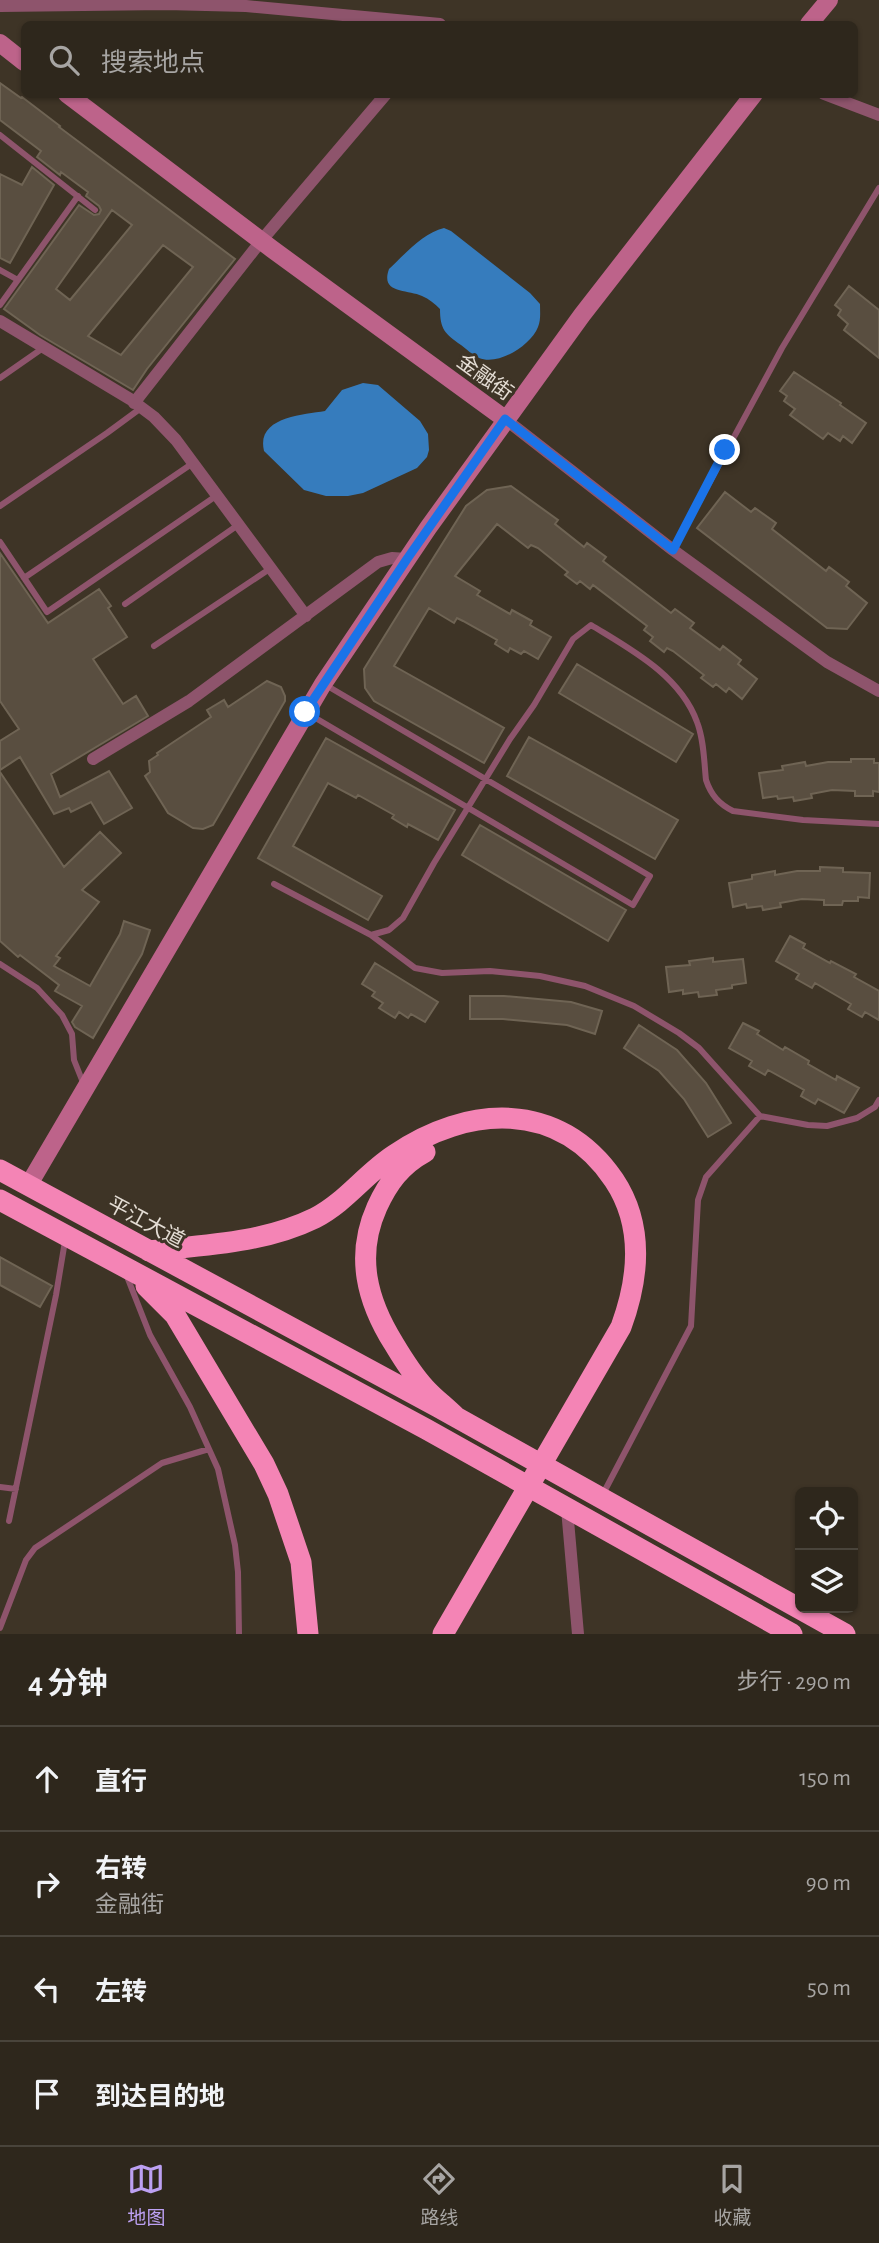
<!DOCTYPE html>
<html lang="zh">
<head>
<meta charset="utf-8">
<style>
  body { margin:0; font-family:"Alegreya Sans","Noto Sans SC",sans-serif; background:#3a3329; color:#f1f3f6 }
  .controls { position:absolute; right:21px; bottom:21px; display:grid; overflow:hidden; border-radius:10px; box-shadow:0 2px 5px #0004 }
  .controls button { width:63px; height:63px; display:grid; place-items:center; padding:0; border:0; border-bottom:2px solid #49443b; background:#2e271c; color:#f1f3f6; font:35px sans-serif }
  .stop { position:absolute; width:21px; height:21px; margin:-16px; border:5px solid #1a73e8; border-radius:50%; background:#fff }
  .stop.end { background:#1a73e8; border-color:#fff; box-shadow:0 2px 7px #0008 }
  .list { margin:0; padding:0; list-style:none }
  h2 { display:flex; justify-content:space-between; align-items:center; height:91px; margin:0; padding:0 28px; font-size:30px }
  h2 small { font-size:23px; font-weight:400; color:#a7a5a3 }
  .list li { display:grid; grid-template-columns:46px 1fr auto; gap:21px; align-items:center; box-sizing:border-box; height:105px; padding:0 28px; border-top:2px solid #49443b }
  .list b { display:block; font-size:26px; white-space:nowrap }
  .list p { margin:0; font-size:23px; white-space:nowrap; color:#a7a5a3 }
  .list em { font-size:23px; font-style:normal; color:#a7a5a3 }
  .icon { flex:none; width:38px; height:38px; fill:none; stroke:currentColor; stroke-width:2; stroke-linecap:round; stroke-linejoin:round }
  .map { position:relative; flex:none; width:879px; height:1634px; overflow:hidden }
  .search { position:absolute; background:#2e271c; box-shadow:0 2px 5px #0004; left:21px; right:21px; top:21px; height:77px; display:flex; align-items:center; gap:18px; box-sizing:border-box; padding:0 24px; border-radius:10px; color:#a7a5a3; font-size:26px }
  .sheet { height:511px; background:#2e271c }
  nav { display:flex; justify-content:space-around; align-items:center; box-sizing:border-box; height:98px; border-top:2px solid #49443b; background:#2e271c; font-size:19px; color:#a7a5a3 }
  nav a { display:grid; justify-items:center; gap:4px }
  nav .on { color:#bca0f2 }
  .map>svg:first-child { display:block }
</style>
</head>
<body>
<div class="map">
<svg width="879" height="1634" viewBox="0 0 879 1634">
  <rect width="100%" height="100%" fill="#3e3426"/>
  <path fill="#367cbd" d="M444,228L451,231L530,293L540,304C540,312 541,320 538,327C531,345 499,366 479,358C473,355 466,349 461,345C445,334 440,329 440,309C435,304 429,299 422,296C407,289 380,294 389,269C405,254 423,233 444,228Z
    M363,383L378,385L420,421L428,434L429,450L427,457L417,468L363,493L348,496H326L304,490L264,451C256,417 302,415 325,411L342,390Z"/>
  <path fill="#594e40" stroke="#6f6454" stroke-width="2" fill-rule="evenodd" d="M0,83L21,98L22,97L60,126L59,127L235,259L147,369L133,390L40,335L4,309L79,205L94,215L99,214L101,210L99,206L86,196L88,192L61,172L60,175L37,157L41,151L0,120ZM112,210L132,225L70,300L56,289ZM163,245L193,267L121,355L88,336Z
    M32,167L54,185L10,263L0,258V174L22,185Z
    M849,286L879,310V358L844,330L848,324L838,315L841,310L835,305Z
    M794,372L841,403L840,405L866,423L852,443L843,436L840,441L828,433L823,439L790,415L795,409L784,401L787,396L780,391Z
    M511,486L558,520L555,524L584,547L587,543L606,557L603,561L671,613L675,609L694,623L690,628L720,650L723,646L741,660L738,664L757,679L742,699L729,688L726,692L716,684L713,687L701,678L704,675L673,651L667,648L664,652L650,641L653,637L644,630L647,626L593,585L590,589L580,581L577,584L565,575L568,572L538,548L531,545L528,548L497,524L455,576L480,591L477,595L510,614L512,610L532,621L530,625L551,637L538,659L524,651L521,654L510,648L508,652L495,644L497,640L463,621L457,618L454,623L429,608L394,666L504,728L484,763L374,701L365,688L364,669L410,595L466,506L487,490Z
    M725,492L751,512L755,508L776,523L772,529L826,571L829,567L849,582L846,586L867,603L847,629L827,628L697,528Z
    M0,553L48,623L99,589L111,606L108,608L127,637L93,659L123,704L136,696L148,716L51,774L60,797L109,771L132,808L104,824L91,802L71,812L69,808L54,814L20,757L0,770V741L19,729L0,701Z
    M577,664L693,734L676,762L559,693Z
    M267,681L281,687L285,696V701L213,825L203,829L193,828L168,813L145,776L150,772L149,761L158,755L157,753L211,717L207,710L224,700L228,707Z
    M529,737L678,820L655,859L507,776Z
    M326,738L455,810L438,840L408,824L407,827L392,818L394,815L358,795L356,798L328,783L293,846L382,896L368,920L258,858Z
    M851,759H874V763H879V792L873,791V796H855V791L832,790L811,794L812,798L794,801L793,797L778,799L777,796L763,798L759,773L783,770L782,766L805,762L806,766L828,762H851Z
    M0,772L64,867L100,832L121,853L82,890L99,902L56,956L60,958L54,966L90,986L120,934L124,921L150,930L142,954L93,1038L75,1027L72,1022L82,1006L55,991L59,985L20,955L18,957L0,941Z
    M480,825L626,910L608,941L462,855Z
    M820,867L843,868V872L870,873L869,898L858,897V901H843L842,905H824V900L802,899L780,903L781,907L763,910L762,906L747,908L746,904L733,907L729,883L752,879V875L775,871V875L797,871H820Z
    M790,936L805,944L803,948L830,963L831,961L856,974L854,977L879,991V1020L865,1012L862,1017L848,1009L851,1004L815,983L812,988L796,979L799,974L776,961Z
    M713,958V962L743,959L746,983L732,985V988L716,990L717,995L699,997L698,992L683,994V990L669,992L666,967L690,965L689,961Z
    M375,963L438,1002L425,1022L411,1014L408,1018L399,1012L395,1018L379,1008L383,1003L372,996L375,992L362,984Z
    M470,996H504L571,1002L602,1011L595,1034L567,1025L503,1019H470Z
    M743,1023L759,1031L757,1034L783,1050L785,1047L809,1061L808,1064L836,1080L837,1076L859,1088L844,1113L818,1099L815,1104L801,1096L804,1090L768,1070L765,1075L749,1066L752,1061L729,1048Z
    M639,1025L677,1050L706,1083L731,1123L708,1137L684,1099L659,1071L624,1048Z
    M0,1257L52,1286L40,1307L0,1285Z"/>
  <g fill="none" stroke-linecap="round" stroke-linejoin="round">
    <path stroke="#8e546c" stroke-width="6" d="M0,135L95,210
      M0,270L18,280
      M0,305L78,196
      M0,378L43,348
      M0,506L107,433L141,408
      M0,542L47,612L216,496
      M673,550L782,348L879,188
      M24,578L193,463
      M125,604L238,525
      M154,646L271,568
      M307,713L633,905L650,876L324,684
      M274,884L371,935L389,930L403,918L434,863L510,739L534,705L573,639L591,625C630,649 680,675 697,722C704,740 704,761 706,780C711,795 719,804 733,811L803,820L879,824
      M371,935L415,968L442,973L490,971L540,976L585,986L634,1006L679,1033L699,1048L760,1116L808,1125L827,1126L857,1118L875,1107L879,1100
      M0,964L37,988L62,1015L72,1034L74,1060L84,1085
      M126,1274L150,1335L190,1407L218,1469L235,1545L238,1572L239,1634
      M0,1487L16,1489
      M603,1494L691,1326L698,1200L706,1177L760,1116
      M9,1521L56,1295L65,1241
      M0,1628L26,1560L35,1548L162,1463L209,1449"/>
    <path stroke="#8e546c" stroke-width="12" d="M0,6L166,4L246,6L440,24
      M824,94L879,115
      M0,321L130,399L154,417L176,440L306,616
      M134,403L261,241L386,94
      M505,419L673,550L827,662L879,691
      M93,759L189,701L378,562L392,558L407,559
      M567,1509L578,1634"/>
    <path stroke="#bd638a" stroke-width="18" d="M809,24L829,0
      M0,43L24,62
      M67,94L272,249L505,419
      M28,1186L323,684L428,528L582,315L754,94"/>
    <path stroke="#f484b5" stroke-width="21" d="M425,1152C401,1165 388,1183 377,1207C355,1256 367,1301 394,1344C403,1359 413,1375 425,1388C434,1398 446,1407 456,1417
      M0,1170L438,1407L845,1634
      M0,1200L426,1429L792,1634
      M149,1251C205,1245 264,1243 315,1218C346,1202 365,1174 394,1155C467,1105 559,1099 614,1180C644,1225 639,1278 621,1327L443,1634
      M146,1286L175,1315L264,1464L278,1494L301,1562L308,1634"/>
  </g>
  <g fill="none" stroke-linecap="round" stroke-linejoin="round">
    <path stroke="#1a73e8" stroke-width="9" d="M305,712L407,559L505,419L673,550L725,450"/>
  </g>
  <g text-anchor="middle" stroke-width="6" stroke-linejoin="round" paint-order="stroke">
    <g font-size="21" fill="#e4ddd4" stroke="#3e3426">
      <text transform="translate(485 377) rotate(36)" y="7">金融街</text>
      <text transform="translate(146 1222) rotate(28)" y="7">平江大道</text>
    </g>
  </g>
</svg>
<div class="controls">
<button><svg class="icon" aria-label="locate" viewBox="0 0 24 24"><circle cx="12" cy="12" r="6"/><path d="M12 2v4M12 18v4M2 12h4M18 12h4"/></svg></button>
<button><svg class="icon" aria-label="layers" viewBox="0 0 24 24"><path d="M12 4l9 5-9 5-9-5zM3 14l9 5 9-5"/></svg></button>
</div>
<div class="stop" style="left:305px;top:712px"></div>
<div class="stop end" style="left:725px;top:450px"></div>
<div class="search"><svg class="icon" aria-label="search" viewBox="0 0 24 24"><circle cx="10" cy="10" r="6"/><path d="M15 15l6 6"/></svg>搜索地点</div>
</div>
<section class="sheet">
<h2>4 分钟<small>步行 · 290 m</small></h2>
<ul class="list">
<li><svg class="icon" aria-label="ahead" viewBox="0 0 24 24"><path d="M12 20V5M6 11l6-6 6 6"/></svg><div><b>直行</b></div><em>150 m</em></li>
<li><svg class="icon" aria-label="right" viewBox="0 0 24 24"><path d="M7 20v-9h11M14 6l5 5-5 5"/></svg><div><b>右转</b><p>金融街</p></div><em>90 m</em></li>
<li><svg class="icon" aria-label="left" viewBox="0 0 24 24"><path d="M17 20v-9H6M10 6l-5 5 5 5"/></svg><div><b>左转</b></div><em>50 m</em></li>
<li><svg class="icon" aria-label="arrive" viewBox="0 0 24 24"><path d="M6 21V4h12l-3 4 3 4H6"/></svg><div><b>到达目的地</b></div></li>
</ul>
</section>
<nav>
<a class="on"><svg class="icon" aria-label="map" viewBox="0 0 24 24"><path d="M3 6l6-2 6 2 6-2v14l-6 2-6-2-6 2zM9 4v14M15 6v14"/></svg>地图</a>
<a><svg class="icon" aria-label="directions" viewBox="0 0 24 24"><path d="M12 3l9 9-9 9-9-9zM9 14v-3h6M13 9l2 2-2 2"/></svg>路线</a>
<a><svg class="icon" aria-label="saved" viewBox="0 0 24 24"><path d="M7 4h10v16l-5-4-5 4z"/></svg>收藏</a>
</nav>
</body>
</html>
